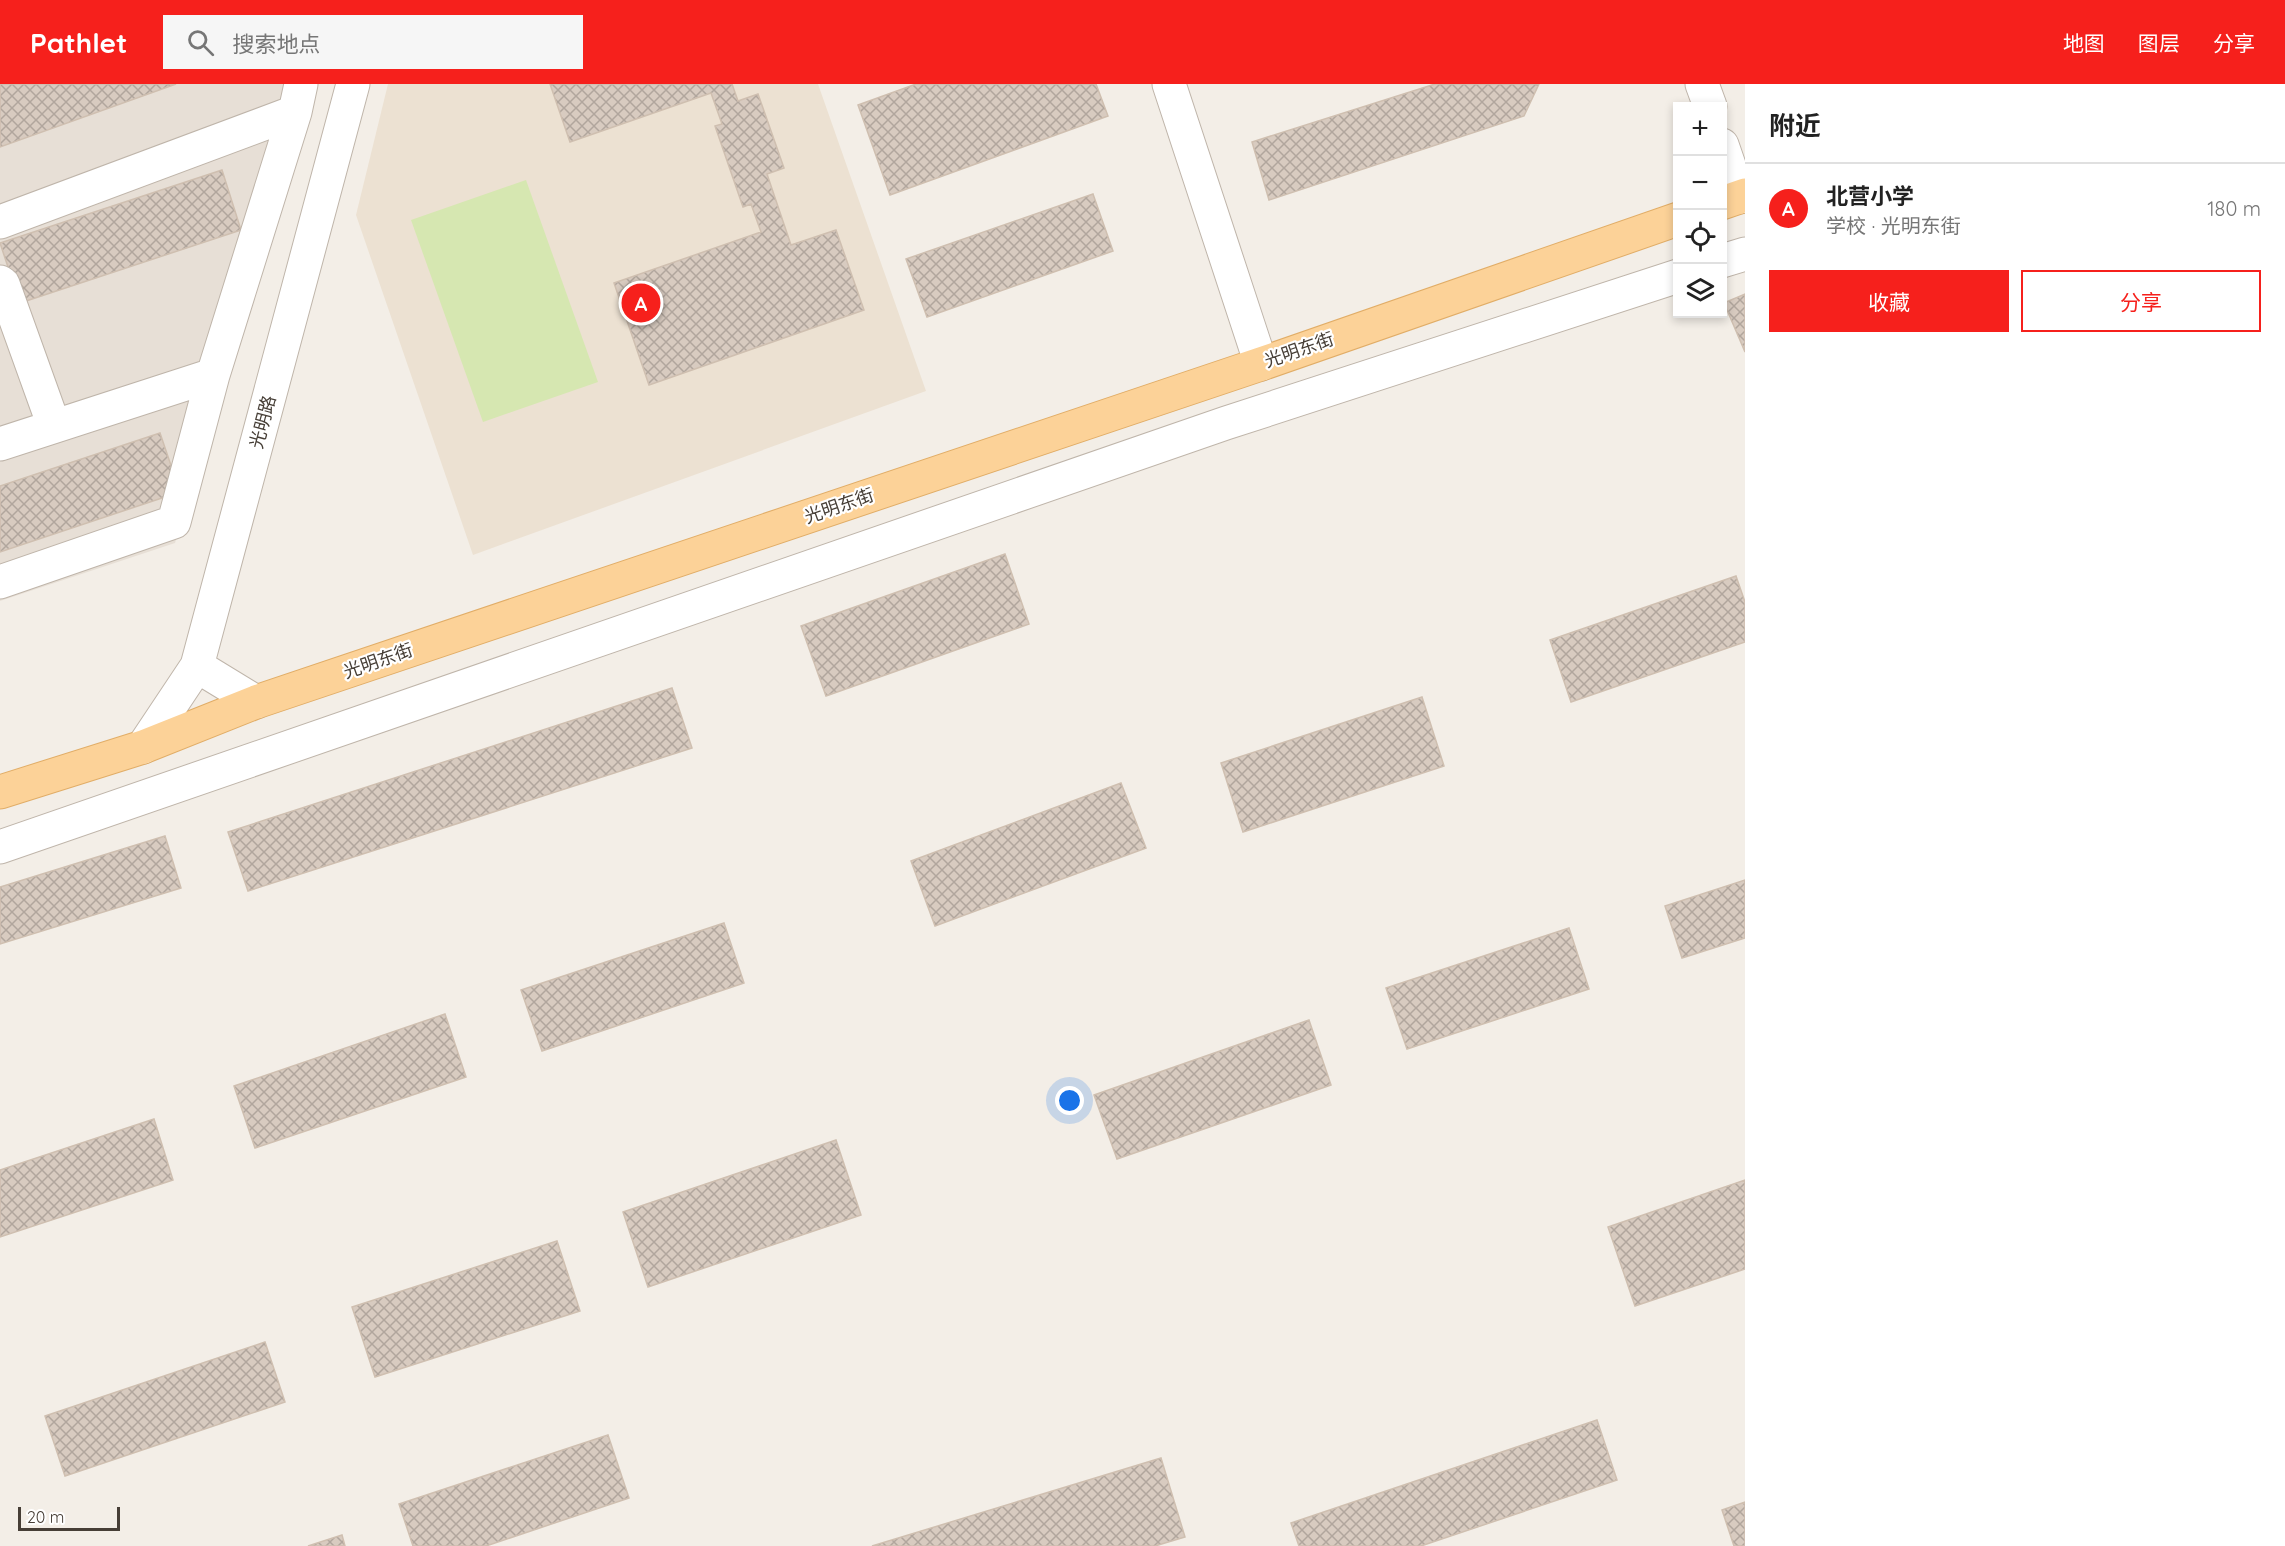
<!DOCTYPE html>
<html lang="zh">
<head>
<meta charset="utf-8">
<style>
  body { margin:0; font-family:Quicksand,"Noto Sans SC",sans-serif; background:#f6f6f6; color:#222 }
  .controls { position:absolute; right:18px; top:18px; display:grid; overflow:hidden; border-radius:0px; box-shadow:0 3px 9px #0003 }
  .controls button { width:54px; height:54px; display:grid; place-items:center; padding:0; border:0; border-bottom:2px solid #e0e0e0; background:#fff; color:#222; font:30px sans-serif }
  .scale { position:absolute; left:18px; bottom:15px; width:102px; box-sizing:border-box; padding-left:6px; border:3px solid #463e36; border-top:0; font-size:16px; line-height:21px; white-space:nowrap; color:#463e36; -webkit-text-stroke:4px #fff; paint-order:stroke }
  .you { position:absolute; left:1070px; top:1017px; width:21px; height:21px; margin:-15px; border:4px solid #fff; border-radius:50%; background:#1a73e8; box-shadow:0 0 0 9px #1a73e833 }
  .badge { display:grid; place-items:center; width:39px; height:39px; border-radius:50%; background:#f6201c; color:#fff; font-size:20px; font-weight:700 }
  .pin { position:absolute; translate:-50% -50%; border:3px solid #fff; box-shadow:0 2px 6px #0006 }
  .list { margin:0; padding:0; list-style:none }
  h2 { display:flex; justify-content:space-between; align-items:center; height:78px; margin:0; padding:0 24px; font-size:26px }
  h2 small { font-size:20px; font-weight:400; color:#767676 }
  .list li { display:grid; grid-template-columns:39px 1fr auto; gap:18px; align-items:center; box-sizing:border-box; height:90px; padding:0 24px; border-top:2px solid #e0e0e0 }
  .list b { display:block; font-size:22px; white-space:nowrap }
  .list p { margin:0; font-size:20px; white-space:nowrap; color:#767676 }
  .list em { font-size:20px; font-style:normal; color:#767676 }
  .actions { display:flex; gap:12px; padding:18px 24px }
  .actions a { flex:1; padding:14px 0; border:2px solid #f6201c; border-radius:0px; text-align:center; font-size:21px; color:#f6201c }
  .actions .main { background:#f6201c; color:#fff }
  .icon { flex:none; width:33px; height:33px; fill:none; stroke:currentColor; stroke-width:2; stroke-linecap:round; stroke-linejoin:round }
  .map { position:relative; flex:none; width:1745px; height:1462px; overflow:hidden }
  header { display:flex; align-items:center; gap:36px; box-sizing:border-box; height:84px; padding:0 30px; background:#f6201c; color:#fff }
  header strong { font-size:28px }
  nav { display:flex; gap:33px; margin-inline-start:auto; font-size:21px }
  .search { width:420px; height:54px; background:#f6f6f6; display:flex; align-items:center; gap:15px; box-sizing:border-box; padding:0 21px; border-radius:0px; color:#767676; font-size:22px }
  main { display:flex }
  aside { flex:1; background:#fff }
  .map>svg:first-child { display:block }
</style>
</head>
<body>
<header>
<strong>Pathlet</strong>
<div class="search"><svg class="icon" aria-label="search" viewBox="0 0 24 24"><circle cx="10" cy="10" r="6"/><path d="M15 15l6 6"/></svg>搜索地点</div>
<nav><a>地图</a><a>图层</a><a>分享</a></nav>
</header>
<main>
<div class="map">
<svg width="1745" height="1462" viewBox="0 0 1745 1462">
  <defs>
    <pattern id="building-cross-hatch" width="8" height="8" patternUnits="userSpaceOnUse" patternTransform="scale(1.5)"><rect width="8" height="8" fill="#d8cbc0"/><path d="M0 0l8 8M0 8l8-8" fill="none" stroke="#b1a69d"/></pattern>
  </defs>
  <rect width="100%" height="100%" fill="#f3eee7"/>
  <path fill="#e7dfd6" d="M0,0H312L175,459L0,517Z"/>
  <path fill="#ece1d2" d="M388,0H818L926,307L473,471L356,131Z"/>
  <path fill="#d6e7b1" d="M526,96L598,298L483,338L411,136Z"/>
  <path fill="url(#building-cross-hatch)" stroke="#cfbfb0" stroke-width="1.5" d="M0,0H176L0,63Z
    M550,0H732L738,17L758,10L784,84L767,90L791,161L836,146L864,226L649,301L614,199L761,148L751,120L743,123L715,42L722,40L711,9L570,58Z
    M916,0H1096L1108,32L890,111L858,21Z
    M1435,0H1539L1524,32L1269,116L1252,58Z
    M222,86L241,146L20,219L0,159Z
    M1093,110L1113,167L927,233L906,175Z
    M1745,210V268L1724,219Z
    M160,349L180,408L0,468V402Z
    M1005,470L1029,540L826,612L801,542Z
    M1736,492L1745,518V558L1571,618L1550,556Z
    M672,604L692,664L248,807L228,748Z
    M1422,613L1444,682L1243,748L1221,679Z
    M1121,699L1146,764L935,842L911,777Z
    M165,752L181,804L0,860V803Z
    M1745,796V854L1682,874L1665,822Z
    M724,839L744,899L542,967L521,906Z
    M1569,844L1589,905L1407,965L1386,904Z
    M445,930L466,993L255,1064L234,1002Z
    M1309,936L1331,1001L1117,1075L1094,1011Z
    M154,1035L173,1096L0,1153V1086Z
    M836,1056L861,1131L648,1203L623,1128Z
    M1745,1096V1185L1635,1222L1608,1143Z
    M557,1157L580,1227L375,1293L352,1223Z
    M265,1258L285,1318L65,1392L45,1332Z
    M1597,1336L1617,1396L1421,1462H1299L1291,1439Z
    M608,1351L629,1414L486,1462H413L399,1420Z
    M1161,1374L1185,1453L1155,1462H872Z
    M1745,1418V1462H1734L1722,1426Z
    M342,1451L345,1462H308Z"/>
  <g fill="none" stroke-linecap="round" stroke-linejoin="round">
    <g stroke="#bfb5aa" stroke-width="35">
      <path id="minor" d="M1169,0L1261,280
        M1702,0L1710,22
        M1722,61L1740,113
        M0,138L295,28
        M1722,177L1745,170
        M0,198L3,200L54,342
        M0,360L213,291
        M0,498L174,438L213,291L295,28L301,0
        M197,582L256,618
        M143,663L197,582L353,0
        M0,763L1226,339L1678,192"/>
    </g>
    <g stroke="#e1ad67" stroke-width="35">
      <path id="major" d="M1722,119L1745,111
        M0,708L143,663L256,618L1261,280L1678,135"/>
    </g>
    <use href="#minor" stroke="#fff" stroke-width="33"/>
    <use href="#major" stroke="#fcd298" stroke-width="33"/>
  </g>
  <g text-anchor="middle" stroke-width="4.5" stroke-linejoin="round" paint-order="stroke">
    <g font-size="18" fill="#463e36" stroke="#fff">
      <text transform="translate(1299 266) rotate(-19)" y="6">光明东街</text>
      <text transform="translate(263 338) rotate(-75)" y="6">光明路</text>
      <text transform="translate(839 422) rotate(-19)" y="6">光明东街</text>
      <text transform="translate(378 577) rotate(-19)" y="6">光明东街</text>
    </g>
  </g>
</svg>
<div class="controls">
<button>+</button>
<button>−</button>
<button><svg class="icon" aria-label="locate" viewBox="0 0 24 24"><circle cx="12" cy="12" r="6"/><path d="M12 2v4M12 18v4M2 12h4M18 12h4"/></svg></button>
<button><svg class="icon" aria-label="layers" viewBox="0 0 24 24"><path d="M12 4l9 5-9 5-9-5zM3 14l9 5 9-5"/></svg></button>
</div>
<div class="scale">20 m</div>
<div class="you"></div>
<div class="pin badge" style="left:641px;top:219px">A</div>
</div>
<aside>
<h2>附近<small></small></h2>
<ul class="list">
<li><span class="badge">A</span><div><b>北营小学</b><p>学校 · 光明东街</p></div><em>180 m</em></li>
</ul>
<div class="actions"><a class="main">收藏</a><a>分享</a></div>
</aside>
</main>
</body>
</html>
